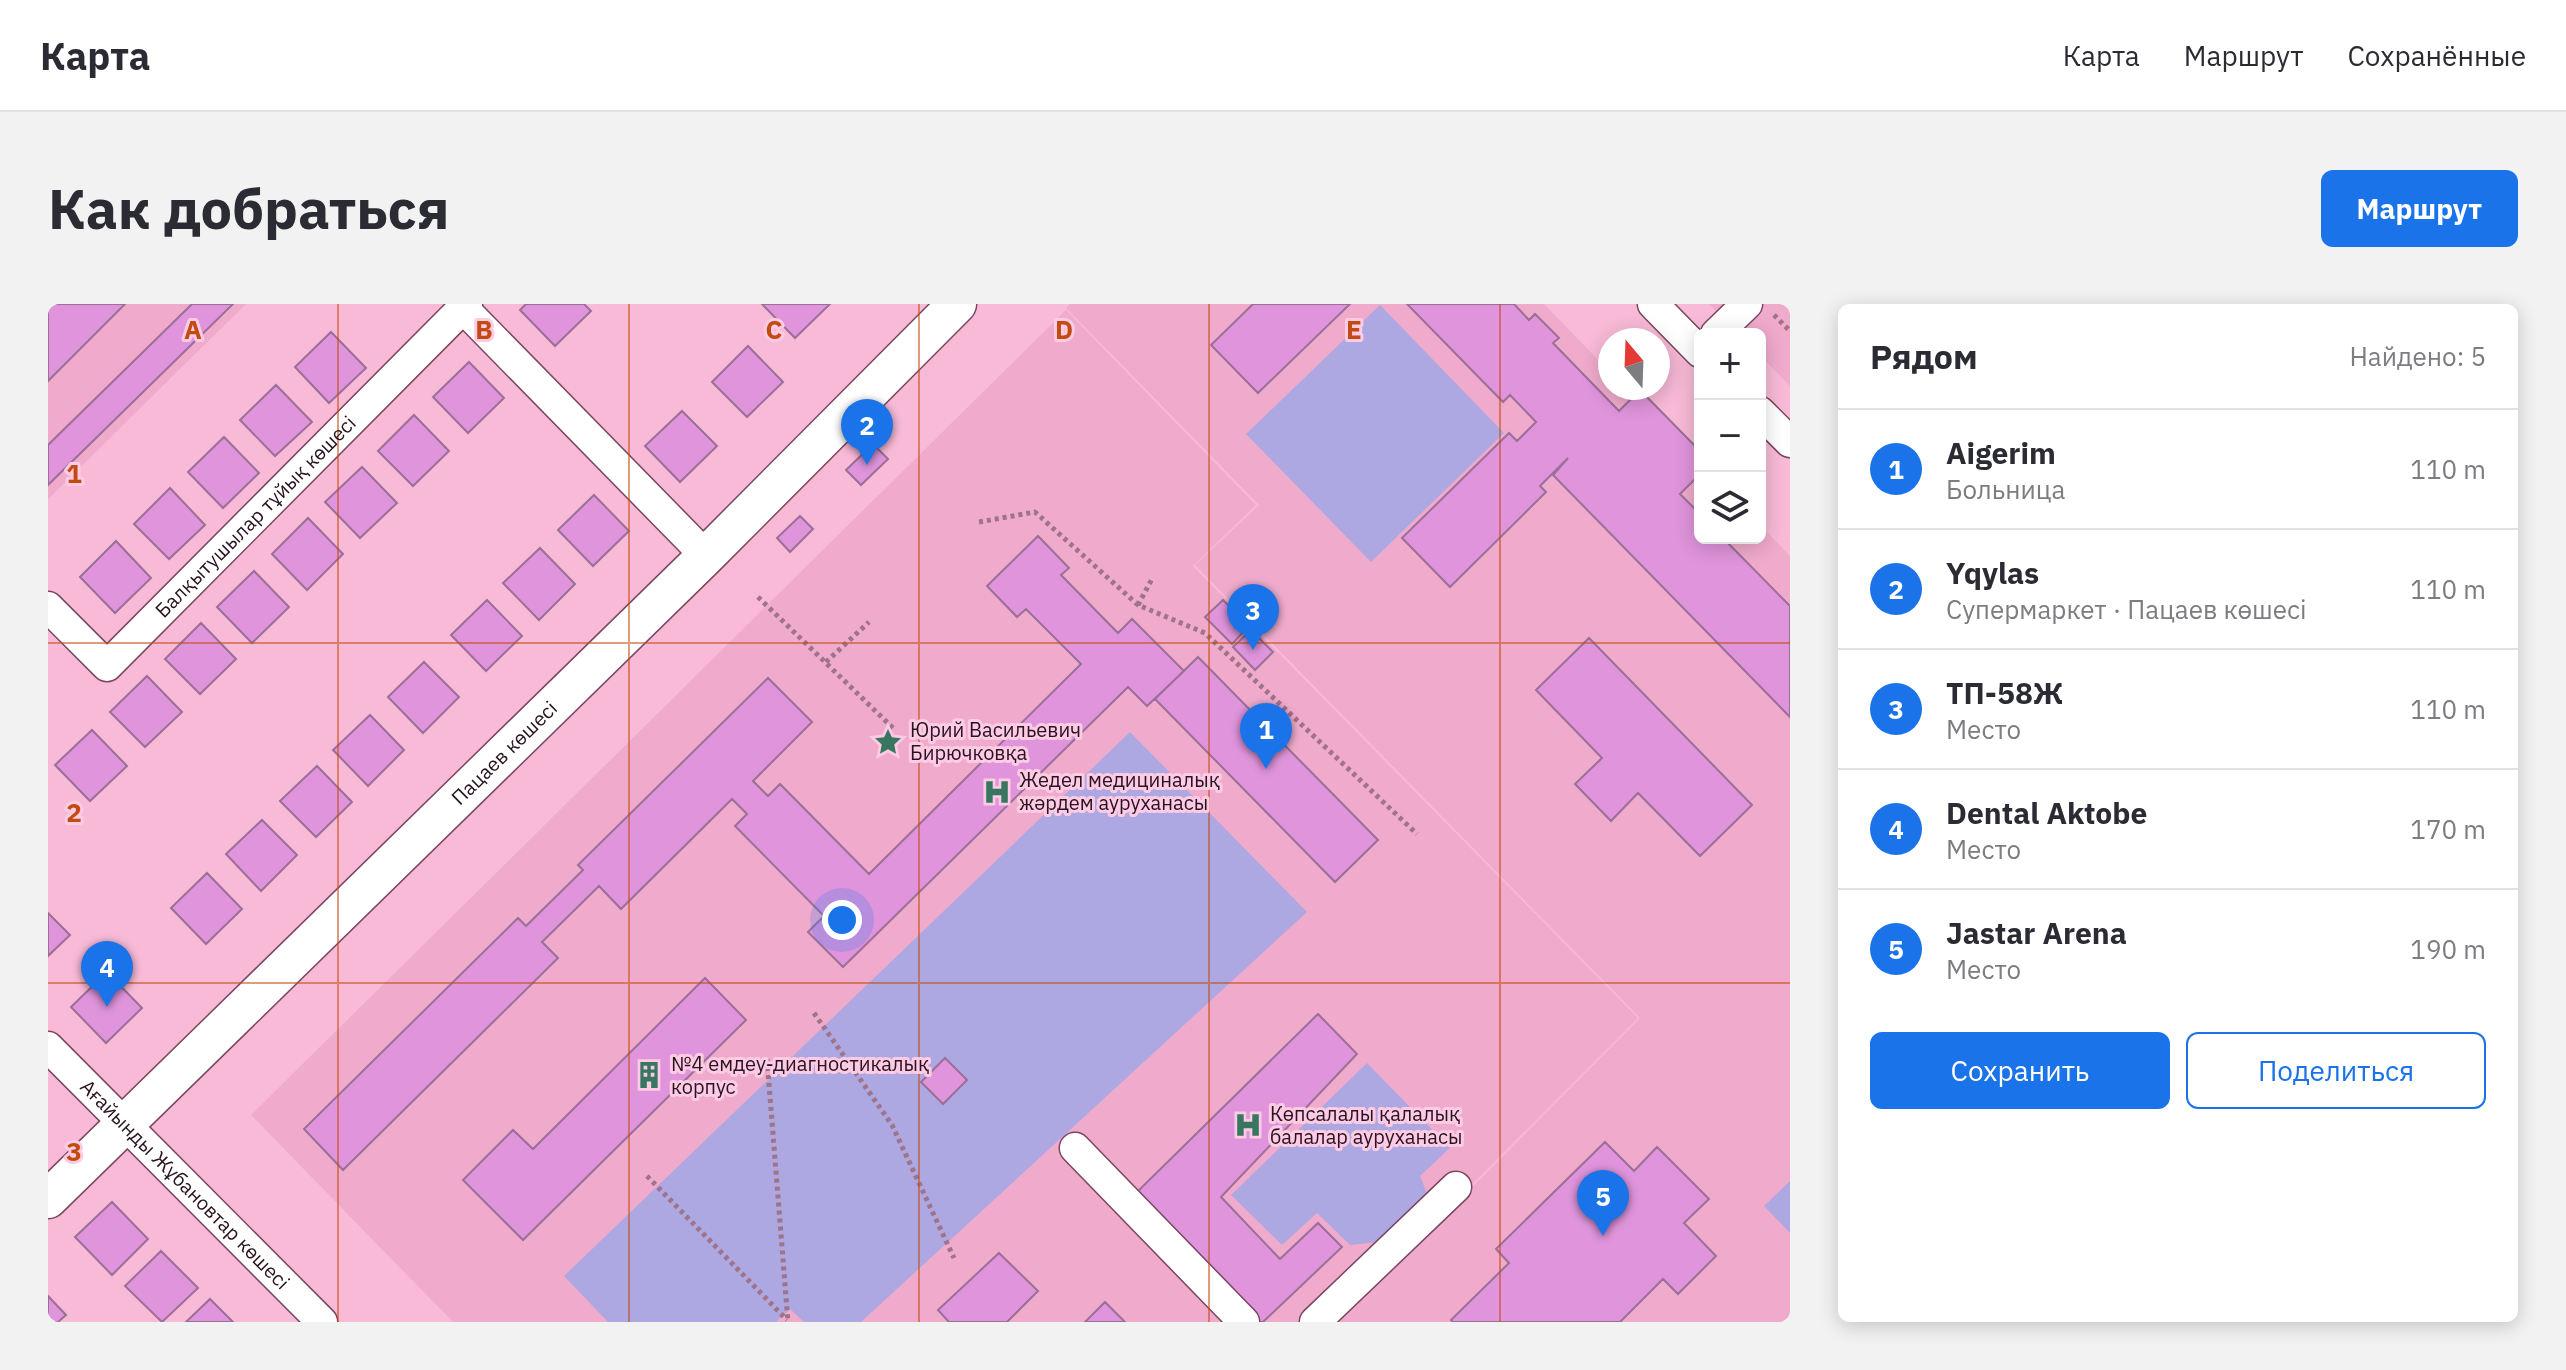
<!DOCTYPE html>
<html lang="ru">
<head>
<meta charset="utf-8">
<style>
  body { margin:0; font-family:"IBM Plex Sans",sans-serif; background:#f2f2f3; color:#2b2b33 }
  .controls { position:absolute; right:24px; top:24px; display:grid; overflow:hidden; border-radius:12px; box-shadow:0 4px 20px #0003 }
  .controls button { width:72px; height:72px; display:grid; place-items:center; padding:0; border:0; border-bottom:2px solid #e1e1e2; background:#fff; color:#2b2b33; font:40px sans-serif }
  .compass { position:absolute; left:1550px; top:24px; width:72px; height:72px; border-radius:50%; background:#fff; box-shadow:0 4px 20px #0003; rotate:341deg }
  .you { position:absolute; left:794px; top:616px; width:28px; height:28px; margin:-20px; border:6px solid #fff; border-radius:50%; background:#1a73e8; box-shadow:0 0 0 12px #1a73e833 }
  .badge { display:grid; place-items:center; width:52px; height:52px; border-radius:50%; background:#1a73e8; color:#fff; font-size:26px; font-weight:700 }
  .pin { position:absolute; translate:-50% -66px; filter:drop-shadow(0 2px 4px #0008) }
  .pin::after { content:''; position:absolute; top:42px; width:28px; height:24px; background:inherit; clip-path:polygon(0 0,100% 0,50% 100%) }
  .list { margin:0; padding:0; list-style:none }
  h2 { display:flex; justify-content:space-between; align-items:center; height:104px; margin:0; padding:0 32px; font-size:34px }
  h2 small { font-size:26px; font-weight:400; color:#7c7c81 }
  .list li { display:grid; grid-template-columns:52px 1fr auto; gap:24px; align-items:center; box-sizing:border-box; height:120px; padding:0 32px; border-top:2px solid #e1e1e2 }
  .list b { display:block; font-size:30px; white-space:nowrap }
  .list p { margin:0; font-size:26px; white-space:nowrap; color:#7c7c81 }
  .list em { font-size:26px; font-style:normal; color:#7c7c81 }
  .actions { display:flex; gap:16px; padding:24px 32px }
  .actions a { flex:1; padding:18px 0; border:2px solid #1a73e8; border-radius:12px; text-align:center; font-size:28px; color:#1a73e8 }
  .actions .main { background:#1a73e8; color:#fff }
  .icon { flex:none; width:44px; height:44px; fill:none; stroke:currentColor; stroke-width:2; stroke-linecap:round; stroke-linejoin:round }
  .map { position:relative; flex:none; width:1742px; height:1018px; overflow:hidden; border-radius:12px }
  header { display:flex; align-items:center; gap:48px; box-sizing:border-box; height:112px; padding:0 40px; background:#fff; border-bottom:2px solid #e1e1e2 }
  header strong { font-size:38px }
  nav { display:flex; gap:44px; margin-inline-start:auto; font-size:28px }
  .intro { display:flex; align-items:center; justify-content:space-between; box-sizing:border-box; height:192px; padding:0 48px }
  h1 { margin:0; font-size:56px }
  .button { padding:20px 36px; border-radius:12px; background:#1a73e8; color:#fff; font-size:28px; font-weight:700 }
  main { display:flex; gap:48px; padding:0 48px }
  aside { flex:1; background:#fff; border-radius:12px; box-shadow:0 4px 20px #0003 }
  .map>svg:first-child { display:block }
</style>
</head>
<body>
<header>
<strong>Карта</strong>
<nav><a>Карта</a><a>Маршрут</a><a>Сохранённые</a></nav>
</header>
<div class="intro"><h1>Как добраться</h1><a class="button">Маршрут</a></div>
<main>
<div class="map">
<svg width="1742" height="1018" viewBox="0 0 1742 1018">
  <rect width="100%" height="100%" fill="#f8bad7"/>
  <path fill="#f0abcc" d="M0,0H198L0,195Z
    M1022,0H1496L1562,68V84H1578L1652,160V234H1712V221L1742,252V1018H1290L1592,714L1147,261L1211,201L1018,4Z
    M1661,0H1742V82L1712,51V30H1691Z
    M1018,6L1208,201L1145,262L1590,714L1287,1018H405L203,811Z"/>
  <path fill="#ada7e2" d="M1332,1L1456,129L1323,258L1198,130Z
    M1082,428L1259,608L813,1018H756L742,1005L728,1018H560L516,972Z
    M1319,759L1402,844L1372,872L1380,892L1330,938L1302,941L1269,909L1234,941L1183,891Z
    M1742,877V929L1716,902Z"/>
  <path fill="#df94db" stroke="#9b6f98" stroke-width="2" d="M0,0H77L0,77Z
    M144,0H185L0,181V141Z
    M478,0H536L543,7L507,42L472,6Z
    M714,0H782L747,34Z
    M1205,0H1302L1210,89L1163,41Z
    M1359,0H1466L1481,16L1487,10L1511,34L1505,39L1571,107L1592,86L1652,147V170L1632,190L1652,210V234H1675L1742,302V413L1505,171L1520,154L1492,182L1498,188L1402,283L1354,234L1461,129L1469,137L1488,118L1462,91L1455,98Z
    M283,28L318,64L281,99L247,63Z
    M700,42L735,78L699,113L664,78Z
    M421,58L456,94L420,129L385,93Z
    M228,81L264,118L227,152L192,116Z
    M634,107L669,142L632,178L597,142Z
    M366,111L401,147L365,182L330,147Z
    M176,133L211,169L175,204L140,168Z
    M825,140L840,155L813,181L798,166Z
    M314,163L349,199L312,234L277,198Z
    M122,184L157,221L121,255L86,220Z
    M546,191L581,227L545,262L510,226Z
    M752,212L765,225L742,248L729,234Z
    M260,214L295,250L259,286L224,250Z
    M990,232L1021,264L1013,271L1070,329L1084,315L1136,367L1099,402L1080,383L795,663L760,628L776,612L687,522L699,510L684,495L573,605L551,582L494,638L510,654L295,866L256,825L470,614L478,622L535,566L530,561L720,374L764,418L705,477L720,492L732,480L821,570L1033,360L978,305L969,313L939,282Z
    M68,237L103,274L67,309L32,273Z
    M492,244L527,280L491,316L455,279Z
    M206,267L241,303L204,339L169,303Z
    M439,296L474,332L438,367L403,331Z
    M1175,296L1201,322L1184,340L1157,313Z
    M153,319L188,355L152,390L117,355Z
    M1203,326L1225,348L1207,366L1185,343Z
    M1541,334L1704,501L1652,552L1590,489L1563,517L1527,480L1554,454L1488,386Z
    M1150,353L1330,536L1287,578L1107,395Z
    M376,358L411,393L375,429L340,393Z
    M99,372L134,408L97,443L62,408Z
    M322,411L356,446L320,482L285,446Z
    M44,426L79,462L42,497L7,461Z
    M269,462L304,498L268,533L232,497Z
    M214,516L249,551L213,587L178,550Z
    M159,569L194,605L158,640L123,604Z
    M0,609L22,631L0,652Z
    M59,668L94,704L58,739L23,703Z
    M657,674L698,716L475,936L415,876L465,826L485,845Z
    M1270,710L1309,750L1173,893L1232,955L1270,919L1294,943L1215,1018H1208L1085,892Z
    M897,754L919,776L895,800L873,778Z
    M1557,838L1586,867L1609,843L1661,895L1636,919L1668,952L1630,990L1615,975L1572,1018H1405L1403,1016L1461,959L1448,945Z
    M64,898L100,935L64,971L27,933Z
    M113,947L150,984L114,1018L77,982Z
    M951,949L990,987L959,1018H901L890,1006Z
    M0,992L18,1011L10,1018H0Z
    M162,995L185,1018H138Z
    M1057,998L1077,1018H1037Z"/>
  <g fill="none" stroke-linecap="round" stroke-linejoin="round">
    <g stroke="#7a4660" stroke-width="33">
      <g id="minor">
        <path d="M1605,0L1652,48"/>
        <path d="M415,4L658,252"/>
        <path d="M1668,30L1699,0"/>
        <path d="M1712,108L1742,138"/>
        <path id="s1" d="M0,303L59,362L419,0"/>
        <path id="s2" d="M0,743L274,1018"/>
        <path d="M1027,844L1196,1018"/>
        <path d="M1267,1018L1408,883"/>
      </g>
    </g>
    <g stroke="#7a4660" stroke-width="41">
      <g id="major">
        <path id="s3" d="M0,895L658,252L909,0"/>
      </g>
    </g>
    <path stroke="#9f7388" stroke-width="5" stroke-dasharray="4 4" stroke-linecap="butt" d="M1726,11L1742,27
      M931,218L987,208L1090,301L1157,329L1369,530
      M710,293L845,424
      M1090,301L1105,273
      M778,358L821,318
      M766,709L844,821L906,954
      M719,755L740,1018
      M599,872L739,1016"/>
    <use href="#minor" stroke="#fff" stroke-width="30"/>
    <use href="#major" stroke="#fff" stroke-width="38"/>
  </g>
  <path fill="none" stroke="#c24b10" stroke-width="2" stroke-opacity="0.55" d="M290,0V1018M581,0V1018M871,0V1018M1161,0V1018M1452,0V1018M0,339H1742M0,679H1742"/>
  <defs>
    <g id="sight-bare" transform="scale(2.16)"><path d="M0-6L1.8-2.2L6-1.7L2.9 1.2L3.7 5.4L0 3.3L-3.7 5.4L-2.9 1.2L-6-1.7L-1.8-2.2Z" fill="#397661" stroke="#fdcbe3" stroke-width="2.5" paint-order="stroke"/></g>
    <g id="hospital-bare" transform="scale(2.16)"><path d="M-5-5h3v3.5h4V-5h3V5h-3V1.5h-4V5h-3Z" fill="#397661" stroke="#fdcbe3" stroke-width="2.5" paint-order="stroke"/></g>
    <g id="building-bare" transform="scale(2.16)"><path d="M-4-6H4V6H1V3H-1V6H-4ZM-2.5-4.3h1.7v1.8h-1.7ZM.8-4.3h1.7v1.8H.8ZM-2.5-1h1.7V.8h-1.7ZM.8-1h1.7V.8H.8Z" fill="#397661" stroke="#fdcbe3" stroke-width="2.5" paint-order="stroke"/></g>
  </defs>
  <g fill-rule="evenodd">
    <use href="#sight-bare" x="840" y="438"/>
    <use href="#hospital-bare" x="949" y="488"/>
    <use href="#building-bare" x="601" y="771"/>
    <use href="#hospital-bare" x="1200" y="821"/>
  </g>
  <g text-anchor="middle" stroke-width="6" stroke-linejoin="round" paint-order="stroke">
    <g font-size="20" fill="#28131e" stroke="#fdcbe3">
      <text dy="7" stroke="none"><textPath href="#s1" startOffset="294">Балқытушылар тұйық көшесі</textPath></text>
      <text dy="7" stroke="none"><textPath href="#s3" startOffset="638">Пацаев көшесі</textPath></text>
      <text dy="7" stroke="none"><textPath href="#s2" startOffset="194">Ағайынды Жұбановтар көшесі</textPath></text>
    </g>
    <g font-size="20" fill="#28131e" stroke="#fdcbe3" text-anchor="start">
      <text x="862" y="433">Юрий Васильевич<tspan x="862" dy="23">Бирючковқа</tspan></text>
      <text x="971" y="483">Жедел медициналық<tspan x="971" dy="23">жәрдем ауруханасы</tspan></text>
      <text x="623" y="767">№4 емдеу-диагностикалық<tspan x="623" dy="23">корпус</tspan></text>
      <text x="1222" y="817">Көпсалалы қалалық<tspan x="1222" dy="23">балалар ауруханасы</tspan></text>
    </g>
  </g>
  <g font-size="26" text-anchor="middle" font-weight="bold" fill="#c24b10" stroke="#fdcbe3" stroke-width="6" stroke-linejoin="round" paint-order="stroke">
    <text x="145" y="35">A</text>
    <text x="436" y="35">B</text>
    <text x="726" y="35">C</text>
    <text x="1016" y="35">D</text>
    <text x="1306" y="35">E</text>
    <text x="26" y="179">1</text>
    <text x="26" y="518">2</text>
    <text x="26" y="857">3</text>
  </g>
</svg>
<div class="controls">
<button>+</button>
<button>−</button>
<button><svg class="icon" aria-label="layers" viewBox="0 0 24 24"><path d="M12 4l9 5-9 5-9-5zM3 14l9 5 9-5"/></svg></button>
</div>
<svg class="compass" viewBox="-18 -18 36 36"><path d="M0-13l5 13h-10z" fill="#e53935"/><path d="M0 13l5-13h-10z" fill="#7c7c81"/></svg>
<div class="you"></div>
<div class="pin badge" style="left:1218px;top:465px">1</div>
<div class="pin badge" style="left:819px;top:161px">2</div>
<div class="pin badge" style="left:1205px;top:346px">3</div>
<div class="pin badge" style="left:59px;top:703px">4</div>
<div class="pin badge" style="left:1555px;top:932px">5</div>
</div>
<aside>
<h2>Рядом<small>Найдено: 5</small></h2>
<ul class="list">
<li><span class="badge">1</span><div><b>Aigerim</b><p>Больница</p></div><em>110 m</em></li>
<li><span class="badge">2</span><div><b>Yqylas</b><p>Супермаркет · Пацаев көшесі</p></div><em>110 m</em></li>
<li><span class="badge">3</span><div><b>ТП-58Ж</b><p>Место</p></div><em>110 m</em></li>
<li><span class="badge">4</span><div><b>Dental Aktobe</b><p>Место</p></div><em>170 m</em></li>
<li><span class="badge">5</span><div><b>Jastar Arena</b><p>Место</p></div><em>190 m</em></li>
</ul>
<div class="actions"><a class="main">Сохранить</a><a>Поделиться</a></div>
</aside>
</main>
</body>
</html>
